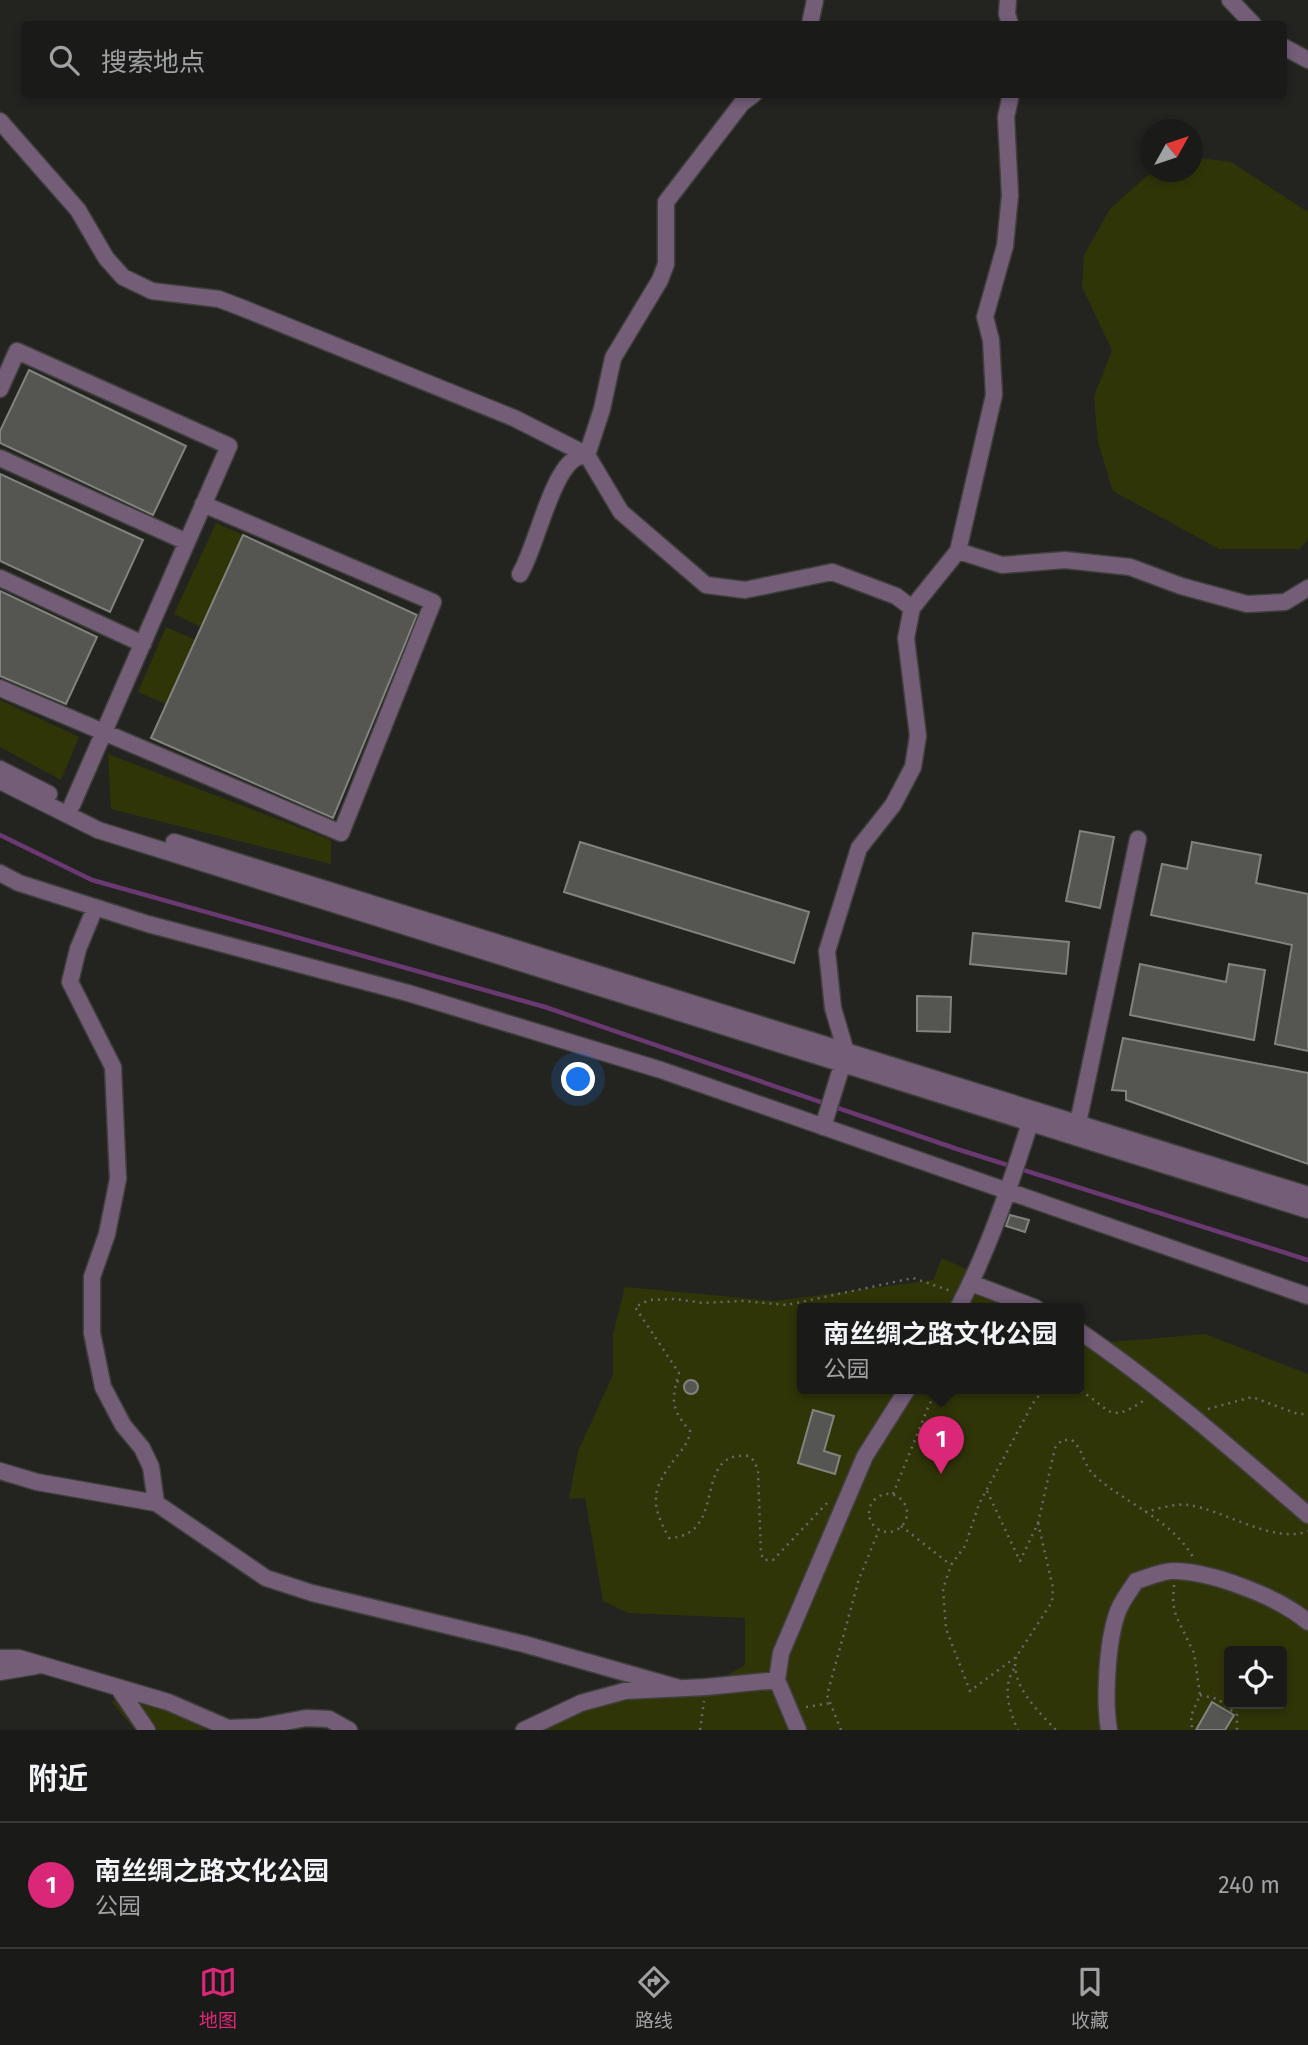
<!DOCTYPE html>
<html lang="zh">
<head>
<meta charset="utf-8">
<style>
  body { margin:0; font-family:"Fira Sans","Noto Sans SC",sans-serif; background:#272825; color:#f1f3f6 }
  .controls { position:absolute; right:21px; bottom:21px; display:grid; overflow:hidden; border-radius:7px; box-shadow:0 4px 10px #0003 }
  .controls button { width:63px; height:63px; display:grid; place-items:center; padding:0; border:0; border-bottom:2px solid #383937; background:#1a1b18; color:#f1f3f6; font:35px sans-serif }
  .compass { position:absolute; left:1140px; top:119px; width:63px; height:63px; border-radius:50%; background:#1a1b18; box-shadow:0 4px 10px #0003; rotate:50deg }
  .you { position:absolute; left:579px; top:1080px; width:24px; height:24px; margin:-18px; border:5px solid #fff; border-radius:50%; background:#1a73e8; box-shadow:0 0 0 10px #1a73e833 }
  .badge { display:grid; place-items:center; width:46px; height:46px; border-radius:50%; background:#db2777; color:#fff; font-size:23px; font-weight:700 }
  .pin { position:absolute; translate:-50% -58px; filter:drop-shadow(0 2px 4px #0008) }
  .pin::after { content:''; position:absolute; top:37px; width:24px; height:21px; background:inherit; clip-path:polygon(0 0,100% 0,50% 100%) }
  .popup { position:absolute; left:797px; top:1303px; width:287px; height:91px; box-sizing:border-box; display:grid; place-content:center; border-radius:7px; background:#1a1b18; filter:drop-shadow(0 2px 5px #0005); font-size:23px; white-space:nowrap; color:#9fa1a2 }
  .popup b { font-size:26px; color:#f1f3f6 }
  .popup::after { content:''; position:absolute; left:50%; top:100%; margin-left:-14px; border:14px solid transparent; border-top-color:#1a1b18 }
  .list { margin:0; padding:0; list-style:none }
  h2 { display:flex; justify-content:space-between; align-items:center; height:91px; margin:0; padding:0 28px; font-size:30px }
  h2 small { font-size:23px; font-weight:400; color:#9fa1a2 }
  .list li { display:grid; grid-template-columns:46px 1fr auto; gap:21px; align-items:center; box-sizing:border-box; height:126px; padding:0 28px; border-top:2px solid #383937 }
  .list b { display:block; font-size:26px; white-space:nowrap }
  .list p { margin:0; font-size:23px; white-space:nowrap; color:#9fa1a2 }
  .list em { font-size:23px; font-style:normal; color:#9fa1a2 }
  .icon { flex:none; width:38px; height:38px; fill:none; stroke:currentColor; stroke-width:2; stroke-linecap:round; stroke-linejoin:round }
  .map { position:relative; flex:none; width:1308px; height:1730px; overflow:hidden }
  .search { position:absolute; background:#1a1b18; box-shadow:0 4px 10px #0003; left:21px; right:21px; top:21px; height:77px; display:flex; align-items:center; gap:18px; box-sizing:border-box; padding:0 24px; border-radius:7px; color:#9fa1a2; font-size:26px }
  .sheet { height:217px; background:#1a1b18 }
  nav { display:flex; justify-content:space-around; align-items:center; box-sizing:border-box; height:98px; border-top:2px solid #383937; background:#1a1b18; font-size:19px; color:#9fa1a2 }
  nav a { display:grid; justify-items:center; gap:4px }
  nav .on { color:#db2777 }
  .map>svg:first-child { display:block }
</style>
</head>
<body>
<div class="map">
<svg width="1308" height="1730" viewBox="0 0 1308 1730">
  <rect width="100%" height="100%" fill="#232420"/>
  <path fill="#303508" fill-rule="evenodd" d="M1193,157L1231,162L1308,212V539L1300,549H1219L1113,491L1098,442L1094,397L1112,350L1082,287L1084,255L1110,209L1148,175L1158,172H1192Z
    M216,523L243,535L201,627L174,614Z
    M166,627L196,640L166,704L138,692Z
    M0,700L79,737L61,780L0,747Z
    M108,754L331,840V864L111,809Z
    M942,1258L1049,1308H803V1388H1079V1322L1112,1342L1205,1334L1308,1374V1730H541L567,1716L614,1698L690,1697L745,1665V1618L628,1613L603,1601L585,1498L569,1499L578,1451L613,1375V1334L625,1287L774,1301L933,1280ZM1229,1651H1282V1704H1229Z
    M111,1701L169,1707L206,1730H135Z"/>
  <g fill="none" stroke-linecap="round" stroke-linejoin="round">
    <path stroke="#6b3972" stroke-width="4.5" d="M0,835L92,880L545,1007L957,1149L1308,1260"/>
  </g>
  <path fill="#555651" stroke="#82837e" stroke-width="2" d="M29,370L186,446L153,515L0,443V431Z
    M0,474L143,540L110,612L0,561Z
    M243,535L417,615L333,818L151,738Z
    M0,591L97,637L66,704L0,676Z
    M1080,831L1114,837L1100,908L1066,901Z
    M580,842L809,912L794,963L564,892Z
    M1192,842L1261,855L1256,883L1308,894V1051L1275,1044L1292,945L1151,915L1162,864L1187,869Z
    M973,933L1069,942L1066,974L970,964Z
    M1140,964L1226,982L1229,964L1265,970L1254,1040L1130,1015Z
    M917,996L951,997L950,1032L917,1031Z
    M1123,1038L1308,1073V1164L1126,1100V1091L1112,1090Z
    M1010,1215L1029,1220L1025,1232L1006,1226Z
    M684 1387a7 7 0 1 1 14 0a7 7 0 1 1-14 0Z
    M813,1410L834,1416L824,1451L840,1456L835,1474L798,1463Z
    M1212,1702L1234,1715L1225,1730H1196Z"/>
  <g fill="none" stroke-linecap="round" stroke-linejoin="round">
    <g stroke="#3f403c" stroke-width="19">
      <path id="minor" d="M1008,0L1007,14L1010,24
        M1230,0L1253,24
        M810,24L815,0
        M1284,47L1308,60
        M0,121L78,210L106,258L123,277L152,291L219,299L245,309L514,418L587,455L621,512L706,585L745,590L832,572L896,596L912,608
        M0,389L17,351L229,446L72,805
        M0,458L187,542
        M958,551L1002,565L1065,560L1130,567L1181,586L1247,604L1285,602L1308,588
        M520,574C536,548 551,472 576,458C579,456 583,456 587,455L602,409L613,358L660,280L666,264V202L742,103L754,94
        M0,578L143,644
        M0,688L341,833L433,602L203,504
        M0,769L49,794
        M0,781L98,830L1308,1210
        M174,842L1308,1195
        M0,873L19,883L148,924L408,993L661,1070L1308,1296
        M95,908L78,949L70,982L113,1067L118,1179L107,1234L92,1277V1333L103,1387L123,1425L142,1448L151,1467L156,1503L266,1578L312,1593L524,1644L679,1688
        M1078,1123L1138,839
        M823,1127L846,1052L833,1008L827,951L859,848L893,805L913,767L918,736L906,638L912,608L958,551L994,395L991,340L985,317L1005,246L1010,195L1006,117L1011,94
        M971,1283L1036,1308
        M958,1308C989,1249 1010,1186 1030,1123
        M1079,1331C1160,1386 1234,1451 1308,1515
        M0,1471L37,1482L156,1503
        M0,1658H19L168,1702L228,1728L258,1727L306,1718L329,1719L349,1730
        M0,1672L36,1666
        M119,1689L147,1730
        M524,1730L581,1703L625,1691L706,1687L777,1680
        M798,1730L777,1680L781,1653L865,1456L908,1388
        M1109,1730C1104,1700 1107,1643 1117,1614C1120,1603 1130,1591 1136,1581C1147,1578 1161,1571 1173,1571C1211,1571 1279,1597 1308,1622"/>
    </g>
    <path stroke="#696a67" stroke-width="2.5" stroke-dasharray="2 5" stroke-linecap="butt" d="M677,1381L684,1385
      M1074,1388C1112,1405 1104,1428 1146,1399
      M1208,1409L1252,1397L1298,1414H1308
      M987,1491L1020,1561L1038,1523L1055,1448L1062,1440H1072C1083,1449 1084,1467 1095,1476C1126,1504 1173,1520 1194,1559
      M893,1494L929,1405L938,1388
      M869 1513a19 19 0 1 1 38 0a19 19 0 1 1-38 0Z
      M827,1503L773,1560H764L761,1554L758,1472L755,1462L749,1456C690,1450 730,1535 669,1538C649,1501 652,1489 677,1456C683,1448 689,1442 690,1431C671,1409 671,1400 679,1373L635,1307L649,1300L675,1299L703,1303L743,1301L787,1305L913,1278L951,1291
      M1145,1512C1158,1509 1175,1503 1188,1505C1222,1509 1275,1545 1308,1531
      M1038,1523L1053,1588L1052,1602L1016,1657L970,1691L946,1629L943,1589L951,1565L965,1546L979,1504L1033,1403L1042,1392L1048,1388
      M901,1526L951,1565
      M1174,1585L1173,1603L1176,1616L1194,1653L1200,1695L1191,1716L1192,1728L1195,1730
      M1016,1657C1010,1685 1038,1711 1056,1730
      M1014,1669C1002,1687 1009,1711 1018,1730
      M1200,1695L1218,1699L1237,1715V1730
      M806,1707L831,1703
      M700,1730L704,1701
      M841,1730L827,1695L859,1579L879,1530"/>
    <use href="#minor" stroke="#735d77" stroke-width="16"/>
  </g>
</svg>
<div class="controls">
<button><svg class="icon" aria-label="locate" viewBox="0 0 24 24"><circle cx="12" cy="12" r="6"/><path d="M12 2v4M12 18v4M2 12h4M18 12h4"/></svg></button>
</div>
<svg class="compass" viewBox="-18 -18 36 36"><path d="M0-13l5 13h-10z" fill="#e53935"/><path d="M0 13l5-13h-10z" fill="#9fa1a2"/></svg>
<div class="you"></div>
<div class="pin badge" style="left:941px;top:1474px">1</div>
<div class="popup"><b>南丝绸之路文化公园</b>公园</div>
<div class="search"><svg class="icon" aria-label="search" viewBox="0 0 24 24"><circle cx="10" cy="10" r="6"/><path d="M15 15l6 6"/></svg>搜索地点</div>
</div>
<section class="sheet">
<h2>附近<small></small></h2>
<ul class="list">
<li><span class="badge">1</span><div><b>南丝绸之路文化公园</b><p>公园</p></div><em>240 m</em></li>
</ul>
</section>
<nav>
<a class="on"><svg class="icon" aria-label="map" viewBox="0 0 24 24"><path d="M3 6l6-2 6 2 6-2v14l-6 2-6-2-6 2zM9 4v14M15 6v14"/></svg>地图</a>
<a><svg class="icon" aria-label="directions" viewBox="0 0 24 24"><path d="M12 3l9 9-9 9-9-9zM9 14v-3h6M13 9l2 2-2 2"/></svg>路线</a>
<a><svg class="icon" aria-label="saved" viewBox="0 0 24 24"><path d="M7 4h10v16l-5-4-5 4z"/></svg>收藏</a>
</nav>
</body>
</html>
